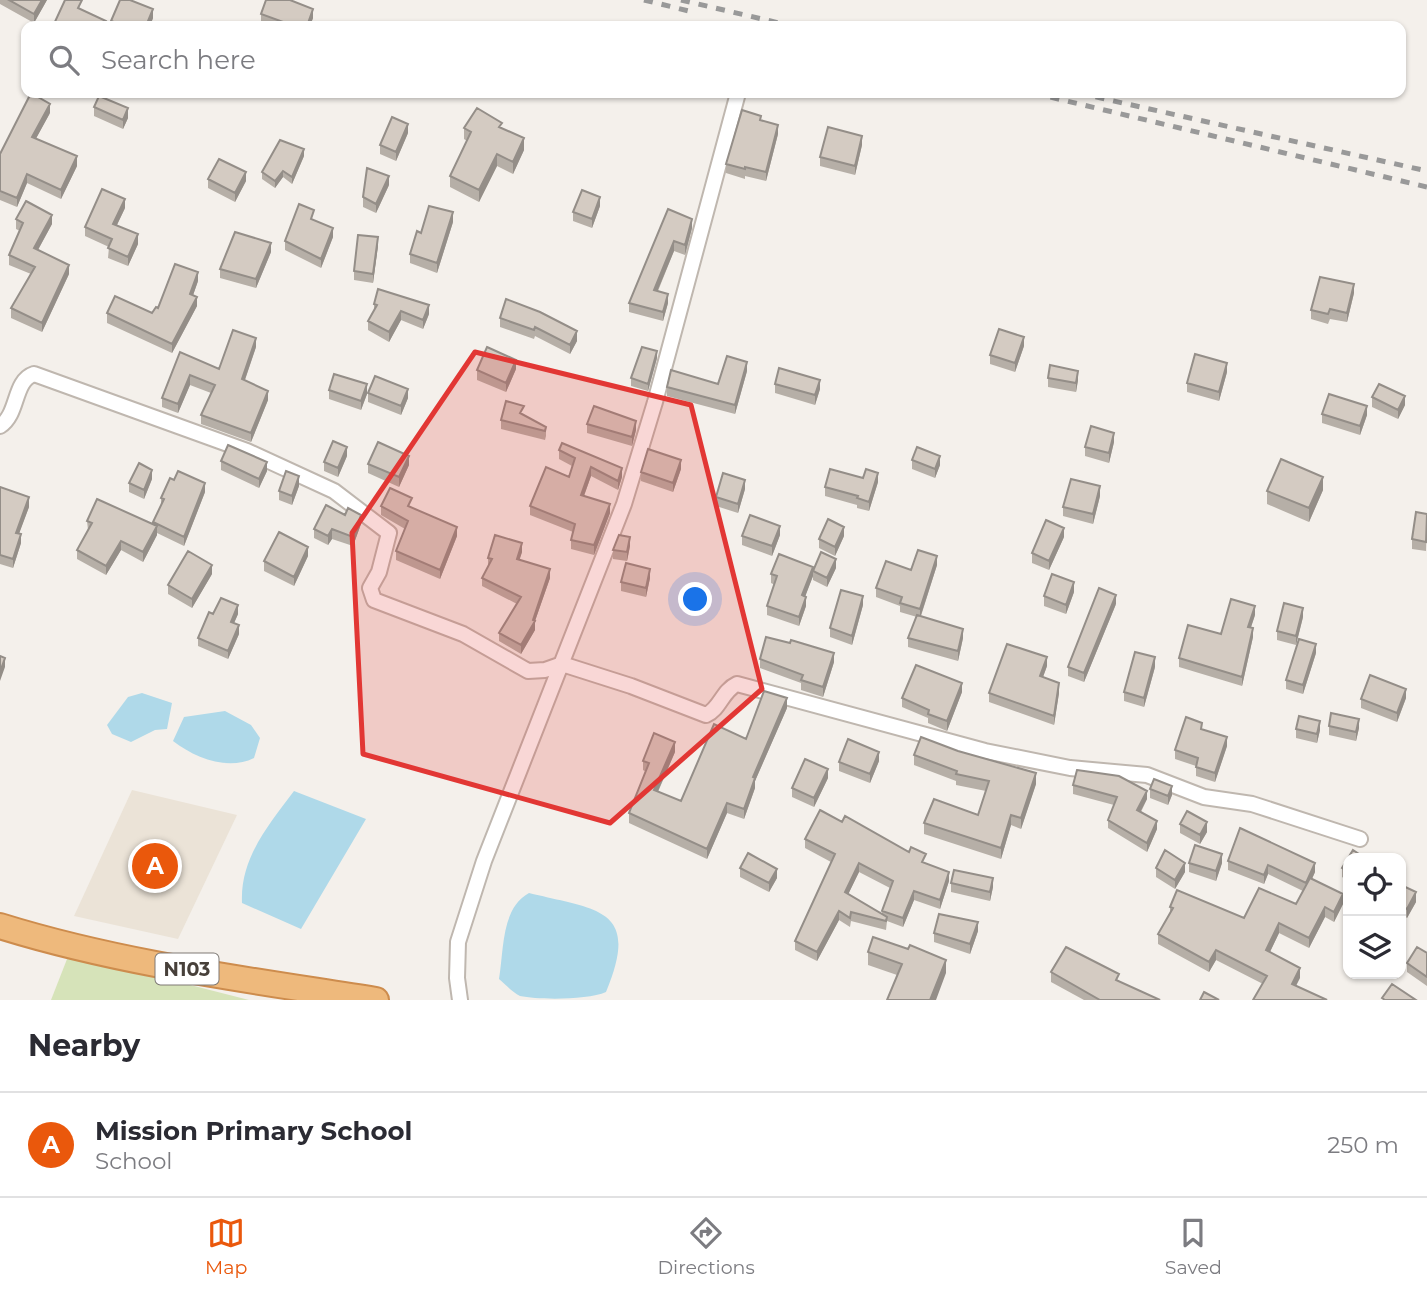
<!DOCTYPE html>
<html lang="en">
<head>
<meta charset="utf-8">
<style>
  body { margin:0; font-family:Montserrat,sans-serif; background:#f7f7f7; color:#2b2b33 }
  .controls { position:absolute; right:21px; bottom:21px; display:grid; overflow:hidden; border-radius:14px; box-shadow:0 2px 5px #0004 }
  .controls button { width:63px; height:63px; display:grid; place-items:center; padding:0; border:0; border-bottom:2px solid #e1e1e2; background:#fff; color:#2b2b33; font:35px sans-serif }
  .you { position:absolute; left:696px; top:600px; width:24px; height:24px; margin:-18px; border:5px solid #fff; border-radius:50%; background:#1a73e8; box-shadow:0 0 0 10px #1a73e833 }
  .badge { display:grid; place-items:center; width:46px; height:46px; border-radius:50%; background:#ea580c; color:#fff; font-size:23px; font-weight:700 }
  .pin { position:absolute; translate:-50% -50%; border:4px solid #fff; box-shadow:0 2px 7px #0006 }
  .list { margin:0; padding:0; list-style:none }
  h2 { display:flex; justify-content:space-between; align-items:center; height:91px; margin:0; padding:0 28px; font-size:30px }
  h2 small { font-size:23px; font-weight:400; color:#7c7c81 }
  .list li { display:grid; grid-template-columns:46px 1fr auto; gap:21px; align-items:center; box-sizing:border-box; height:105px; padding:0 28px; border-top:2px solid #e1e1e2 }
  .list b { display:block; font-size:26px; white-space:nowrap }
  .list p { margin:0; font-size:23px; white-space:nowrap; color:#7c7c81 }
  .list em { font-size:23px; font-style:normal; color:#7c7c81 }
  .icon { flex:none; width:38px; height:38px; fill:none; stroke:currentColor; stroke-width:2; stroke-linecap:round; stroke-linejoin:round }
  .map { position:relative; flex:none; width:1427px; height:1000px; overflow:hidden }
  .search { position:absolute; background:#fff; box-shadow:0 2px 5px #0004; left:21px; right:21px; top:21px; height:77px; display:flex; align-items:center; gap:18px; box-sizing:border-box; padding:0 24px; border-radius:14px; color:#7c7c81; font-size:26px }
  .sheet { height:196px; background:#fff }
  nav { display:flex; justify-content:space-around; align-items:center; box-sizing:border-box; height:98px; border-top:2px solid #e1e1e2; background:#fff; font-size:19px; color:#7c7c81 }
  nav a { display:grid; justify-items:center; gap:4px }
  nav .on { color:#ea580c }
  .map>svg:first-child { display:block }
</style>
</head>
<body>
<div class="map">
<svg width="1427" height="1000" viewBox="0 0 1427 1000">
  <rect width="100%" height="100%" fill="#f4f0eb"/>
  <path fill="#ebe3d7" d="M132,790L237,815L178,939L74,916Z"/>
  <path fill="#d6e3b9" d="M69,954L249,1000H51Z"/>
  <path fill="#afd9e9" d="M142,693L172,703L167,729L155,730L131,742L112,734L107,725L128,697Z
    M225,711L251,725L260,738L254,758C228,771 195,758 173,741L184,717Z
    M294,791L366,819L301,929L242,903C240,858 268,826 294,791Z
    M529,893C598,910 641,908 606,992C588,1000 539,1000 520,996C512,992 505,984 499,979C504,950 501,908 529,893Z"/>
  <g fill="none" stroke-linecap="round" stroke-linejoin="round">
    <g stroke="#bfb7af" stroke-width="18">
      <path id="street" d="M0,426C19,414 13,381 34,374L247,451L334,491L389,533L379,572L370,588L374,600L463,634L528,671L545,670L562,664L631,686L706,715C720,709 722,691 737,684L985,751L1070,768L1147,775L1204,797L1252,804L1360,839
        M460,1000L457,978L458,942L484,861L624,504L655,402L738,93"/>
    </g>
    <g stroke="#cd8c4d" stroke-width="28">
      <path id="highway" d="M0,926C122,964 250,980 376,1000"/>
    </g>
    <use href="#street" stroke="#fff" stroke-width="14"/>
    <use href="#highway" stroke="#eeb97c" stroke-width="24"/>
    <path stroke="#999" stroke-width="5" stroke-dasharray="9 9" stroke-linecap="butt" d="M644,0L693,12
      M681,0L792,26
      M1033,93L1427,187
      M1078,93L1427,171"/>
  </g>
  <path fill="#b6afa7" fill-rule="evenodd" d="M0,0H47L34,23L0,4Z
    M261,14L313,18L310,26H269L261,23Z
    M153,18L150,26H111V21Z
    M90,93H107L104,98L128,118L123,129L94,116V107L99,97Z
    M50,113L36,138L77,166L61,199L27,183L17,207L0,200V154Z
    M464,128H502L524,150L513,174L497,166L479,202L450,187V176L467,141L464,139Z
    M408,133L396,161L380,154V145Z
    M778,134L766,181L745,176V179L726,173V164Z
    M862,145L855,175L820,166V157Z
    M304,156L292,184L283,177L275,188L262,179V172Z
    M208,179L246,181L235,202L208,188Z
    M389,185L376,213L363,207V197Z
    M600,206L592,228L573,221V212Z
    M125,208L117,225L138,244L128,266L108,258L109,247L85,236V227Z
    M668,209L692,228L685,255L674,251L658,291L668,303L663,321L629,312V303Z
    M16,219L52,224L38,250L69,274L42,332L11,318V308L31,274L9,265V255L20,231L16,229Z
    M314,219V221L333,237L321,268L285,250V241Z
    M453,222L437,273L410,263V254L421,233Z
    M378,246L373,283L354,280V271Z
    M271,252L256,288L220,278V269Z
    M198,281L193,295L197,306L172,353L107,323V313H152Z
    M1354,293L1347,322L1330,319L1328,324L1311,319V310Z
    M506,299L577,341L570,354L535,336L534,339L500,327V318Z
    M374,304L429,314L423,329L401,320L389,342L368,330V321L374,310Z
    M1024,346L1015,372L990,364V355Z
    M256,347L245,380L268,400L251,442L201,424V415L211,393L190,385L178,413L162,407V398L180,352L219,369Z
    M657,358L648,391L631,386V378Z
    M516,369L506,392L477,380V370Z
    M747,371L735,414L667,396V387L718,384Z
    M1227,372L1219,401L1187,392V383Z
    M1048,378L1078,380L1076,392L1048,387Z
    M775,384L820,389L815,405L775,393Z
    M329,390L367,394L361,410L329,399Z
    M368,393L408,398L401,415L368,402Z
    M1372,397L1405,405L1398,419L1372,407Z
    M1322,414L1367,415L1360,435L1322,423Z
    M524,415L546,427V436L545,440L501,429V420Z
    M587,424L636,430L632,446L587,433Z
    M1114,442L1109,463L1085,456V447Z
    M559,450L622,477L618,490L591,476L584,496L610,513L594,555L571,549V540L573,532L530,515V506L569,477L572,466L559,459Z
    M347,456L338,477L324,471V462Z
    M912,460L940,465L935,478L912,469Z
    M221,461L267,471L259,488L221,470Z
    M368,464L409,465L399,487L368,473Z
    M681,469L673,492L641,481V472Z
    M152,479L144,499L129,492V483Z
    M878,482L869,511L857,508V505L825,496V487Z
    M299,486L292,505L279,500V491Z
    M0,487L29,507L19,533L21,543L13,568L0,564Z
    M745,489L738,513L716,506V497Z
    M1323,490L1309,522L1267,504V491Z
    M205,492L184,546L157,533V535L143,562L121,550L106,575L77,559V550L88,530L87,521L153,525L161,506V498Z
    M1100,496L1093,524L1063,516V507Z
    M381,506L412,508L457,536L440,579L396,560V551L405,529L381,515Z
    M1427,514L1426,551L1412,549V539Z
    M361,524L353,546L332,539L328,545L314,538V529Z
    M780,535L772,556L742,545V536Z
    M844,536L835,556L819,548V539Z
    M1064,537L1049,570L1032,563V553Z
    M630,546L627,561L613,559V550Z
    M522,552L519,560L550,578L535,621V630L521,654L499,641V633L517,604L482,586V578L488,566V558Z
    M308,556L294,586L264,571V561Z
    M937,565L921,616L963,638L958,661L908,647V638L917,617L900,612V606L876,597V588L911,570Z
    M836,568L827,587L813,580V576L805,596L806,606L799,626L767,615V606L775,585L771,583V574L813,571Z
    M212,574L192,608L168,594V585Z
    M650,578L646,597L621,591V582Z
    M1074,592L1066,614L1044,606V596Z
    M1116,604L1084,682L1068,676V667Z
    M863,605L852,645L830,637V628Z
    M213,614H238L234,623L239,634L228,659L198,646V638Z
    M1255,615L1251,627L1253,637L1242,686L1179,667V658Z
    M1303,617L1296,645L1277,640V631Z
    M1316,653L1303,694L1286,689V680Z
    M760,659L834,662L823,697L801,690V683L760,668Z
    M1047,666L1043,677L1059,693L1054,725L989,702V693Z
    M1155,667L1144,707L1124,701V692Z
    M962,692L947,731L928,723V718L902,707V698Z
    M1406,698L1397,722L1361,708V699Z
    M787,708L755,781V788L744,819L727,813L707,859L629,823V813L646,772L643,770V761L675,752L658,792L681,801L746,739Z
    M1329,726L1359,728L1356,741L1329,735Z
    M1202,729L1227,746L1215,782L1196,776V766L1175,759V750Z
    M1296,729L1320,730L1317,743L1296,738Z
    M914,755L1036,784L1021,829L1011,825L1001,859L924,834V823L978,815L986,791L956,785V781L914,765Z
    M879,761L870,783L839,771V762Z
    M828,778L814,807L792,797V788Z
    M1073,785L1147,799L1141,812L1157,829L1147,852L1108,828V820L1114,805L1073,794Z
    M1150,789L1172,795L1168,805L1150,798Z
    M1180,824L1207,832L1200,844L1180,833Z
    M805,839L926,864L949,881L940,909L914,900L903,927L887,921L886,930L851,921L850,927L839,920L817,961L795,950V941L831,862L805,848ZM859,872L890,888L882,911V914L848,894Z
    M1348,858V881L1342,877V868Z
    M1228,861L1315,872L1312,879L1343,904L1334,922L1325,917L1309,948L1279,933L1270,952L1300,978L1263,984L1216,960L1209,972L1158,944V934L1170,913V907L1244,918L1296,904L1303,891L1268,874L1264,884L1228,870Z
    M1189,863H1222L1216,881L1189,872Z
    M740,868L777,878L769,892L740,877Z
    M1156,868L1185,872L1175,889L1156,877Z
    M951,883L993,887L990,901L951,892Z
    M1401,885L1416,902L1407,918L1401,914Z
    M978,931L970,954L934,942V933Z
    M908,949L946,973L897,975L868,965V952Z
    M1427,953V986L1407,972V963Z
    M1051,972L1160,1000H1084L1051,982Z"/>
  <path fill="#948e88" d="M42,0H47L34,23V14Z
    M153,9V18L150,26H146Z
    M313,9V18L310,26H307Z
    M50,104V113L32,146V137Z
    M128,108V118L123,129V120Z
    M408,124V133L396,161V152Z
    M778,125V134L766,181V172Z
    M862,136V145L855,175V166Z
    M524,138V150L513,174V162Z
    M304,149V156L292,184V177Z
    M497,154V166L479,202V190Z
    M77,156V166L61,199V190Z
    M283,171V177L275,188V181Z
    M246,172V181L235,202V193Z
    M27,174V183L17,207V198Z
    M389,176V185L376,213V204Z
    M600,197V206L592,228V219Z
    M125,199V208L113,233V224Z
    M453,212V222L437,273V263Z
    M52,215V224L34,257V248Z
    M692,219V228L685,255V245Z
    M333,228V237L321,268V259Z
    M138,234V244L128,266V257Z
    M378,237V246L373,283V274Z
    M674,241V251L654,299V290Z
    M271,243V252L256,288V279Z
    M69,265V274L42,332V323Z
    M198,272V281L190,304V294Z
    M1354,284V293L1347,322V313Z
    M668,294V303L663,321V312Z
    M197,297V306L172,353V344Z
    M429,305V314L423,329V320Z
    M401,311V320L389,342V332Z
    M577,331V341L570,354V345Z
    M1024,337V346L1015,372V363Z
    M256,338V347L242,388V379Z
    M657,351V358L648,391V384Z
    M516,360V369L506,392V383Z
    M747,362V371L735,414V405Z
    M1227,363V372L1219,401V392Z
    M1078,371V380L1076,392V383Z
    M190,375V385L178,413V404Z
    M820,380V389L815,405V395Z
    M367,384V394L361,410V401Z
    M408,389V398L401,415V406Z
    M268,391V400L251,442V433Z
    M1405,396V405L1398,419V410Z
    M1367,406V415L1360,435V426Z
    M636,421V430L632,446V437Z
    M1114,433V442L1109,463V453Z
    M347,447V456L338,477V468Z
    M409,456V465L399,487V477Z
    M940,456V465L935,478V469Z
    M681,460V469L673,492V483Z
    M267,462V471L259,488V479Z
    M591,467V476L581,504V495Z
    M622,468V477L618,490V481Z
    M152,470V479L144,499V490Z
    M878,473V482L869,511V502Z
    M299,476V486L292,505V496Z
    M1323,477V490L1309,522V508Z
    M745,480V489L738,513V504Z
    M205,483V492L184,546V537Z
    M1100,486V496L1093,524V514Z
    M29,497V507L16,542V533Z
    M610,504V513L594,555V545Z
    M361,515V524L353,546V537Z
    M157,526V535L143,562V552Z
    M780,526V535L772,556V546Z
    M457,527V536L440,579V570Z
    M844,527V536L835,556V547Z
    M1064,528V537L1049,570V561Z
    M332,529V539L328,545V536Z
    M21,534V543L13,568V559Z
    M630,537V546L627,561V552Z
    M121,541V550L106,575V566Z
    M522,543V552L517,568V559Z
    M308,547V556L294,586V577Z
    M937,556V565L920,618V609Z
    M836,559V568L827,587V578Z
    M212,565V574L192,608V599Z
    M813,567V576L802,605V595Z
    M550,569V578L535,621V630L521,654V645L533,620Z
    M650,569V578L646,597V588Z
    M1074,582V592L1066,614V605Z
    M1116,595V604L1084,682V673Z
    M863,596V605L852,645V636Z
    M806,597V606L799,626V617Z
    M238,605V614L231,630V622Z
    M1255,606V615L1248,636V627Z
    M1303,608V617L1296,645V636Z
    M239,625V634L228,659V651Z
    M1253,628V637L1242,686V677Z
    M963,629V638L958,661V651Z
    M1316,644V653L1303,694V685Z
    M834,653V662L823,697V687Z
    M1047,657V666L1040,685V676Z
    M1155,657V667L1144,707V698Z
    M5,658V667L0,681V672Z
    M962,683V692L947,731V721Z
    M1059,683V693L1054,725V716Z
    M1406,689V698L1397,722V713Z
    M787,698V708L755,781V788L744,819V809L753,777Z
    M1359,719V728L1356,741V732Z
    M1320,721V730L1317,743V734Z
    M1227,737V746L1215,782V773Z
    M675,742V752L654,800V790Z
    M879,752V761L870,783V774Z
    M828,769V778L814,807V798Z
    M1036,773V784L1021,829V818Z
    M1172,786V795L1168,805V796Z
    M1147,791V799L1137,818V810Z
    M727,803V813L707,859V849Z
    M1011,815V825L1001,859V848Z
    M1157,821V829L1147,852V843Z
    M1207,822V832L1200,844V835Z
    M1222,854V863L1216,881V871Z
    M859,863V872L845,901V892Z
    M1185,863V872L1175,889V880Z
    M1315,863V872L1306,892V883Z
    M1268,865V874L1264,884V875Z
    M777,869V878L769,892V883Z
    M949,872V881L940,909V900Z
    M993,878V887L990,901V892Z
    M914,891V900L903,927V918Z
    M1416,892V902L1407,918V909Z
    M1343,894V904L1334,922V912Z
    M1325,907V917L1309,948V938Z
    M839,911V920L817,961V952Z
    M978,922V931L970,954V944Z
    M1279,923V933L1266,960V950Z
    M1403,923V932L1401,936V927Z
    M1216,950V960L1209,972V962Z
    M946,960V973L936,1000H930Z
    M1300,968V978L1292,994V984Z"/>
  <path fill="#d4cbc2" stroke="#948e88" stroke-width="2" d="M9,0H42L34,14Z
    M65,0H82L78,8L106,21L104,26H53Z
    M120,0H130L153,9L146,26H125L111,21Z
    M266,0H290L313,9L307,26H294L261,14Z
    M31,93L50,104L32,137L77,156L61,190L27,174L17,198L0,191V154Z
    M99,96L128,108L123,120L94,107Z
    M477,108L502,123L499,127L524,138L513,162L497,154L479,190L450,176L471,132L464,128Z
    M742,110L761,116L760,120L778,125L766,172L745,167V169L726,164Z
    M392,117L408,124L396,152L380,145Z
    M828,127L862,136L855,166L820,157Z
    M280,140L304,149L292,177L283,171L275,181L262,172Z
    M219,159L246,172L235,193L208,179Z
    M367,168L389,176L376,204L363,197Z
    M102,189L125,199L113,224L138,234L128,257L108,248L112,239L85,227Z
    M582,190L600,197L592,219L573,212Z
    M26,201L52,215L34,248L69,265L42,323L11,308L35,267L9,255L23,223L16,219Z
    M299,204L314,210L311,219L333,228L321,259L285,241Z
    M429,206L453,212L437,263L410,254L417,231L421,233Z
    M668,209L692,219L685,245L674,241L654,290L668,294L663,312L629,303Z
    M235,232L271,243L256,279L220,269Z
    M358,235L378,237L373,274L354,271Z
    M175,264L198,272L190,294L197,297L172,344L107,313L115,296L152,313L156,307L158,308Z
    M1320,277L1354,284L1347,313L1330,309L1328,314L1311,310Z
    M378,289L429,305L423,320L401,311L389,332L368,321L377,305L374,304Z
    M506,299L540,312L577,331L570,345L535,327L534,330L500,318Z
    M999,329L1024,337L1015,363L990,355Z
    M233,330L256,338L242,379L268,391L251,433L201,415L215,385L190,375L178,404L162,398L180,352L219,369Z
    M487,347L516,360L506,383L477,370Z
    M642,347L657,351L648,384L631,378Z
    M1195,354L1227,363L1219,392L1187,383Z
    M727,356L747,362L735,405L667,387L671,370L718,384Z
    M1050,365L1078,371L1076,383L1048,378Z
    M779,368L820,380L815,395L775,384Z
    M334,374L367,384L361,401L329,390Z
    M375,376L408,389L401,406L368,393Z
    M1379,384L1405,396L1398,410L1372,397Z
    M1329,394L1367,406L1360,426L1322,414Z
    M506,401L524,406L520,413L546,427L545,431L501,420Z
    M594,406L636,421L632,437L587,424Z
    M1091,426L1114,433L1109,453L1085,447Z
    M333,441L347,447L338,468L324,462Z
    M378,442L409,456L399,477L368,464Z
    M562,443L622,468L618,481L591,467L581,495L610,504L594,545L571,540L575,524L530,506L546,467L569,477L575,458L559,450Z
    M228,445L267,462L259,479L221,461Z
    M917,447L940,456L935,469L912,460Z
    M648,449L681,460L673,483L641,472Z
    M1281,459L1323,477L1309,508L1267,491Z
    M139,463L152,470L144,490L129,483Z
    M830,469L863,478L866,469L878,473L869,502L857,498L858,496L825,487Z
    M178,471L205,483L184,537L153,522L164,499L161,498L170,478L174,480Z
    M286,471L299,476L292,496L279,491Z
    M723,473L745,480L738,504L716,497Z
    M1071,479L1100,486L1093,514L1063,507Z
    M0,487L29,497L16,533L21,534L13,559L0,555Z
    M390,488L412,498L408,506L457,527L440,570L396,551L408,521L381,506Z
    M97,499L157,526L143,552L121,541L106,566L77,550L92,523L87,521Z
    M326,505L345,515L348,508L361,515L353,537L332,529L328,536L314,529Z
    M1416,512L1427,514L1426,542L1412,539Z
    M750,515L780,526L772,546L742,536Z
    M828,519L844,527L835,547L819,539Z
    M1046,520L1064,528L1049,561L1032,553Z
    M279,532L308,547L294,577L264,561Z
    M495,535L522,543L517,559L550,569L533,620L535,621L521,645L499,633L521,597L482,578L492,559L488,558Z
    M619,535L630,537L627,552L613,550Z
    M918,550L937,556L920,609L900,603L902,597L876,588L886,561L911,570Z
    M188,551L212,565L192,599L168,585Z
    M821,552L836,559L827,578L813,571Z
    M779,554L813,567L802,595L806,597L799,617L767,606L777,576L771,574Z
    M626,563L650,569L646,588L621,582Z
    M1052,574L1074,582L1066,605L1044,596Z
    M1099,588L1116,595L1084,673L1068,667Z
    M841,590L863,596L852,636L830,628Z
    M221,598L238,605L231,622L239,625L228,651L198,638L209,612L213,614Z
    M1231,599L1255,606L1248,627L1253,628L1242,677L1179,658L1188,625L1221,634Z
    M1284,603L1303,608L1296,636L1277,631Z
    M917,615L963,629L958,651L908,638Z
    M766,637L790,643L791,640L834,653L823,687L801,680L803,675L760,659Z
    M1299,639L1316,644L1303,685L1286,680Z
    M1007,644L1047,657L1040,676L1059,683L1054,716L989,693Z
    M1135,652L1155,657L1144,698L1124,692Z
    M0,656L5,658L0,672Z
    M916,665L962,683L947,721L928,714L929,710L902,698Z
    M1370,675L1406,689L1397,713L1361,699Z
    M764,691L787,698L753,777L755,778L744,809L727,803L707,849L629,813L649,763L643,761L654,733L675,742L654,790L681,801L714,724L746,739Z
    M1331,713L1359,719L1356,732L1329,726Z
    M1299,716L1320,721L1317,734L1296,729Z
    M1186,717L1202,723L1201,729L1227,737L1215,773L1196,767L1198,758L1175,750Z
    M921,737L958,751L1036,773L1021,818L1011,815L1001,848L924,823L934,799L978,815L989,781L956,774L957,771L914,755Z
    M848,739L879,752L870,774L839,762Z
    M805,759L828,769L814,798L792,788Z
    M1077,770L1119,776L1147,791L1137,810L1157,821L1147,843L1108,820L1117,797L1073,785Z
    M1154,779L1172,786L1168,796L1150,789Z
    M820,810L842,822L845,816L909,852L911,847L926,854L922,862L949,872L940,900L914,891L903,918L882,911L893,881L859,863L845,892L887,917L886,921L851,912L850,918L839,911L817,952L795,941L835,854L805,839Z
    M1187,811L1207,822L1200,835L1180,824Z
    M1240,828L1315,863L1306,883L1268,865L1264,875L1228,861Z
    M1195,845L1222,854L1216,871L1189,863Z
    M1165,850L1185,863L1175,880L1156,868Z
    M1353,850L1365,858H1348V872L1342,868Z
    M748,853L777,869L769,883L740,868Z
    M954,870L993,878L990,892L951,883Z
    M1310,878L1343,894L1334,912L1325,907L1309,938L1279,923L1266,950L1300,968L1292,984L1327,1000H1253L1267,976L1216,950L1209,962L1158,934L1173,908L1170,907L1177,890L1244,918L1259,888L1296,904Z
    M1401,885L1416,892L1407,909L1401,905Z
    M939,914L978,922L970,944L934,933Z
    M873,937L908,949L910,945L946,960L930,1000H887L902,964L868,952Z
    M1066,947L1119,974L1116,980L1160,1000H1100L1051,972Z
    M1417,947L1427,953V977L1407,963Z
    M1392,984L1416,1000H1385L1382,998Z
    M1204,992L1219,1000H1200Z"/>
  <path fill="#e23734" fill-opacity="0.2" stroke="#e23734" stroke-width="5" stroke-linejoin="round" d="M475,352L691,405L762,689L610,823L363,754L352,533Z"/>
  <g text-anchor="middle" stroke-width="5" stroke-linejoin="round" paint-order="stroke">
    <rect fill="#fff" stroke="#7e7975" stroke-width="2" x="155.5" y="953.5" width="63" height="31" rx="5"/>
    <g font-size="19" font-weight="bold" fill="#47403a">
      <text x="187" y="976">N103</text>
    </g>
  </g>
</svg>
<div class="controls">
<button><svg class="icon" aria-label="locate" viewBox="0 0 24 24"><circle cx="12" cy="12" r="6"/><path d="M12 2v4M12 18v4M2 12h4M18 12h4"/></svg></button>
<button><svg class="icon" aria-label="layers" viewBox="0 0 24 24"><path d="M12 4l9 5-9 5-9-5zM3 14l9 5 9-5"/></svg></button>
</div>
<div class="you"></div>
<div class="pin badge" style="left:155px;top:866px">A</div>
<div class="search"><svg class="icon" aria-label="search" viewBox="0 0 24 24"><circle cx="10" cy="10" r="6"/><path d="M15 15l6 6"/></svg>Search here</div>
</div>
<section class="sheet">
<h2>Nearby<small></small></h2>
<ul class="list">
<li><span class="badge">A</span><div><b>Mission Primary School</b><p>School</p></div><em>250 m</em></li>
</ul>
</section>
<nav>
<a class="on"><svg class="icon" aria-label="map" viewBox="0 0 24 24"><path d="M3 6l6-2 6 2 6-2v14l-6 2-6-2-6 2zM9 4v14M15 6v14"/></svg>Map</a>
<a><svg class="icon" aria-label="directions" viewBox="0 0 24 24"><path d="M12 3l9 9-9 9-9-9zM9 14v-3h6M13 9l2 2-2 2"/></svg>Directions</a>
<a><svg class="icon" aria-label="saved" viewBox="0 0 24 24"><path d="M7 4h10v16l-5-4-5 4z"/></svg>Saved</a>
</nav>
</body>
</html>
